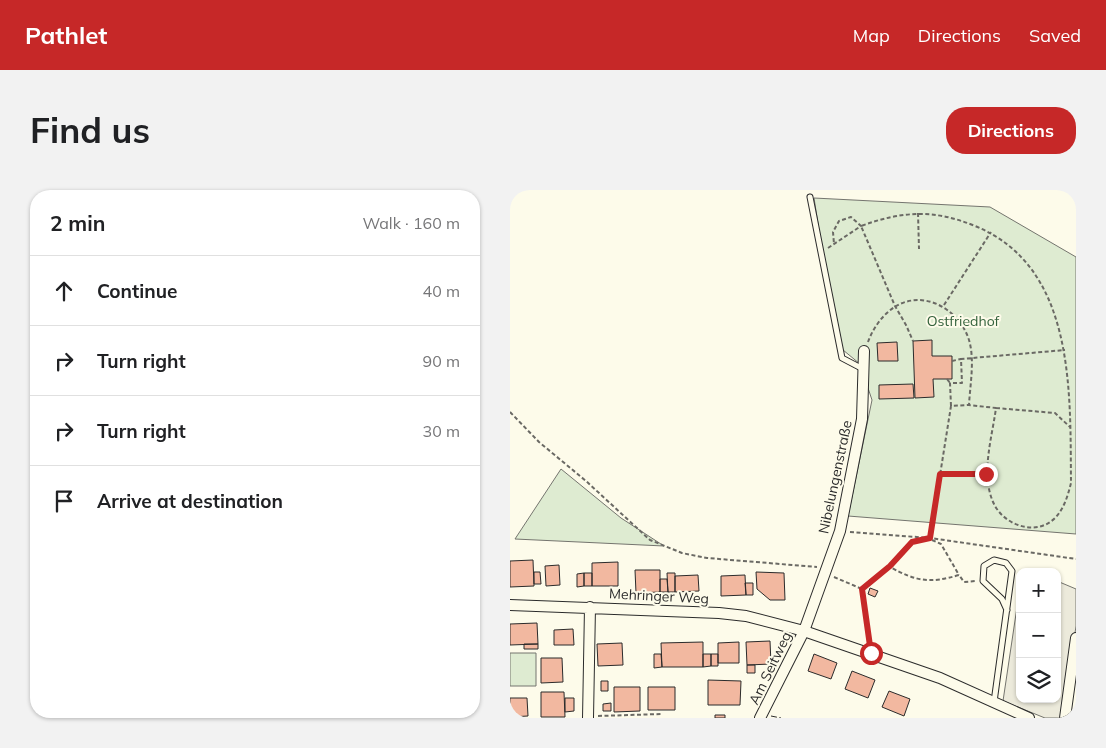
<!DOCTYPE html>
<html lang="en">
<head>
<meta charset="utf-8">
<style>
  body { margin:0; font-family:Mulish,sans-serif; background:#f2f2f2; color:#202124 }
  .controls { position:absolute; right:15px; bottom:15px; display:grid; overflow:hidden; border-radius:10px; box-shadow:0 1px 4px #0004 }
  .controls button { width:45px; height:45px; display:grid; place-items:center; padding:0; border:0; border-bottom:1px solid #e0e0e0; background:#fff; color:#202124; font:25px sans-serif }
  .stop { position:absolute; width:15px; height:15px; margin:-11px; border:4px solid #c62828; border-radius:50%; background:#fff }
  .stop.end { background:#c62828; border-color:#fff; box-shadow:0 1px 5px #0008 }
  .list { margin:0; padding:0; list-style:none }
  h2 { display:flex; justify-content:space-between; align-items:center; height:65px; margin:0; padding:0 20px; font-size:21px }
  h2 small { font-size:16px; font-weight:400; color:#757577 }
  .list li { display:grid; grid-template-columns:32px 1fr auto; gap:15px; align-items:center; box-sizing:border-box; height:70px; padding:0 20px; border-top:1px solid #e0e0e0 }
  .list b { display:block; font-size:19px; white-space:nowrap }
  .list em { font-size:16px; font-style:normal; color:#757577 }
  .icon { flex:none; width:28px; height:28px; fill:none; stroke:currentColor; stroke-width:2; stroke-linecap:round; stroke-linejoin:round }
  .map { position:relative; flex:none; width:566px; height:528px; overflow:hidden; border-radius:20px }
  header { display:flex; align-items:center; gap:30px; box-sizing:border-box; height:70px; padding:0 25px; background:#c62828; color:#fff }
  header strong { font-size:24px }
  nav { display:flex; gap:28px; margin-inline-start:auto; font-size:18px }
  .intro { display:flex; align-items:center; justify-content:space-between; box-sizing:border-box; height:120px; padding:0 30px }
  h1 { margin:0; font-size:35px }
  .button { padding:12px 22px; border-radius:20px; background:#c62828; color:#fff; font-size:18px; font-weight:700 }
  main { display:flex; gap:30px; padding:0 30px }
  aside { flex:1; background:#fff; border-radius:20px; box-shadow:0 1px 4px #0004 }
  .map>svg:first-child { display:block }
</style>
</head>
<body>
<header>
<strong>Pathlet</strong>
<nav><a>Map</a><a>Directions</a><a>Saved</a></nav>
</header>
<div class="intro"><h1>Find us</h1><a class="button">Directions</a></div>
<main>
<aside>
<h2>2 min<small>Walk · 160 m</small></h2>
<ul class="list">
<li><svg class="icon" aria-label="ahead" viewBox="0 0 24 24"><path d="M12 20V5M6 11l6-6 6 6"/></svg><div><b>Continue</b></div><em>40 m</em></li>
<li><svg class="icon" aria-label="right" viewBox="0 0 24 24"><path d="M7 20v-9h11M14 6l5 5-5 5"/></svg><div><b>Turn right</b></div><em>90 m</em></li>
<li><svg class="icon" aria-label="right" viewBox="0 0 24 24"><path d="M7 20v-9h11M14 6l5 5-5 5"/></svg><div><b>Turn right</b></div><em>30 m</em></li>
<li><svg class="icon" aria-label="arrive" viewBox="0 0 24 24"><path d="M6 21V4h12l-3 4 3 4H6"/></svg><div><b>Arrive at destination</b></div></li>
</ul>
</aside>
<div class="map">
<svg width="566" height="528" viewBox="0 0 566 528">
  <rect width="100%" height="100%" fill="#fdfbea"/>
  <path fill="#deebd1" stroke="#74746e" d="M304,8L480,17L566,67V344L338,326L362,210L350,174L327,155Z
    M51,279L111,328L154,356L5,349Z
    M0,463H26V496H0Z"/>
  <path fill="#eceadb" stroke="#74746e" d="M547,391L566,399V436L553,528H535L493,511L510,397V509H547Z"/>
  <path fill="#f2b8a0" stroke="#2b2b2b" d="M422,150V166H442V189H423L424,207L405,208L403,151Z
    M387,152L388,171H368L367,153Z
    M403,194L404,208L369,209V195Z
    M23,370L24,396L0,397V371Z
    M108,372V396H82V373Z
    M49,375L50,395L36,396L35,376Z
    M125,380H150V402L126,403Z
    M24,382H30L31,394H24Z
    M246,382L274,383L275,410H260L247,399Z
    M74,383H82V396H74Z
    M74,383V396L67,397V384Z
    M157,383H165V402H158Z
    M188,385L189,401L165,402V386Z
    M235,385L236,405L211,406V386Z
    M150,389H157L158,402H150Z
    M235,393H243V405H236Z
    M360,398L368,401L365,407L358,404Z
    M27,433L28,454L0,455V434Z
    M63,439L64,455H44V440Z
    M260,451L261,474L237,475L236,452Z
    M193,452V477H152L151,453Z
    M229,452V473H208V453Z
    M112,453L113,475L88,476L87,454Z
    M14,454H28V459H14Z
    M144,464H151L152,477L144,478Z
    M193,464H201V476L193,477Z
    M201,464H208V476H201Z
    M304,464L327,473L321,489L298,481Z
    M31,468H52L53,492L31,493Z
    M237,475H245V483H237Z
    M342,481L365,490L358,508L335,499Z
    M198,490L231,491L230,515H198Z
    M91,491H98V501H91Z
    M104,497H130V521L104,522Z
    M138,497H165V520H138Z
    M379,501L400,509L394,526L372,517Z
    M31,502H54L55,527H31Z
    M0,508H17L18,526L0,527Z
    M55,508H64V521L55,522Z
    M101,513V521H93V514Z
    M205,525H215V528H205Z"/>
  <g fill="none" stroke-linecap="round" stroke-linejoin="round">
    <g stroke="#2b2b2b" stroke-width="7">
      <path id="service" d="M300,7L332,168L353,179
        M484,512L502,381L496,373L484,370L474,376L473,391L492,409L497,420"/>
    </g>
    <g stroke="#2b2b2b" stroke-width="12">
      <path id="minor" d="M354,161L352,229L330,341L294,441L430,488L519,528
        M0,415L209,423L236,426L294,441L250,528
        M78,528L80,417
        M555,528L566,448"/>
    </g>
    <path stroke="#6a6964" stroke-width="2" stroke-dasharray="4 2.5" stroke-linecap="butt" d="M408,23L409,59
      M318,58L351,36L341,27L329,31L323,42L324,54
      M434,115L481,42
      M358,152C363,138 373,124 386,116C416,99 450,121 459,150C465,170 460,195 459,215L486,218C482,248 470,285 484,314C494,335 526,347 545,328C554,319 558,305 561,293C560,202 566,77 465,36C424,19 392,21 351,36L385,116L396,135L403,151
      M442,171L451,169
      M437,189L440,193
      M441,216L440,193H452L451,169L555,160
      M486,218L545,223L560,237
      M0,222L29,252L76,291L140,350L172,363L197,368L307,377
      M431,284H477
      M340,342L420,348L566,369
      M420,348L441,216L459,215
      M422,350L431,354L449,385
      M380,377L402,352L415,349
      M324,387L352,399
      M359,451L352,399L380,377C406,391 419,394 449,385L454,392L466,391
      M88,526L151,524"/>
    <use href="#service" stroke="#fdfbea" stroke-width="5"/>
    <use href="#minor" stroke="#fdfbea" stroke-width="10"/>
    <path stroke="#2b2b2b" stroke-width="1" stroke-dasharray="6 2.5" stroke-linecap="butt" d="M261,526L271,528"/>
  </g>
  <g fill="none" stroke-linecap="round" stroke-linejoin="round">
    <path stroke="#c62828" stroke-width="6" d="M361,463L352,399L380,376L402,352L420,348L430,284H476"/>
  </g>
  <g text-anchor="middle" stroke-width="4" stroke-linejoin="round" paint-order="stroke">
    <g font-size="14" fill="#34623c" stroke="#fdfbea">
      <text x="453" y="136">Ostfriedhof</text>
    </g>
    <g font-size="14" fill="#2b2b2b" stroke="#fdfbea">
      <text transform="translate(325 287) rotate(-78)" y="5">Nibelungenstraße</text>
      <text transform="translate(149 406) rotate(3)" y="5">Mehringer Weg</text>
      <text transform="translate(260 478) rotate(-64)" y="5">Am Seitweg</text>
    </g>
  </g>
</svg>
<div class="controls">
<button>+</button>
<button>−</button>
<button><svg class="icon" aria-label="layers" viewBox="0 0 24 24"><path d="M12 4l9 5-9 5-9-5zM3 14l9 5 9-5"/></svg></button>
</div>
<div class="stop" style="left:361px;top:463px"></div>
<div class="stop end" style="left:476px;top:284px"></div>
</div>
</main>
</body>
</html>
